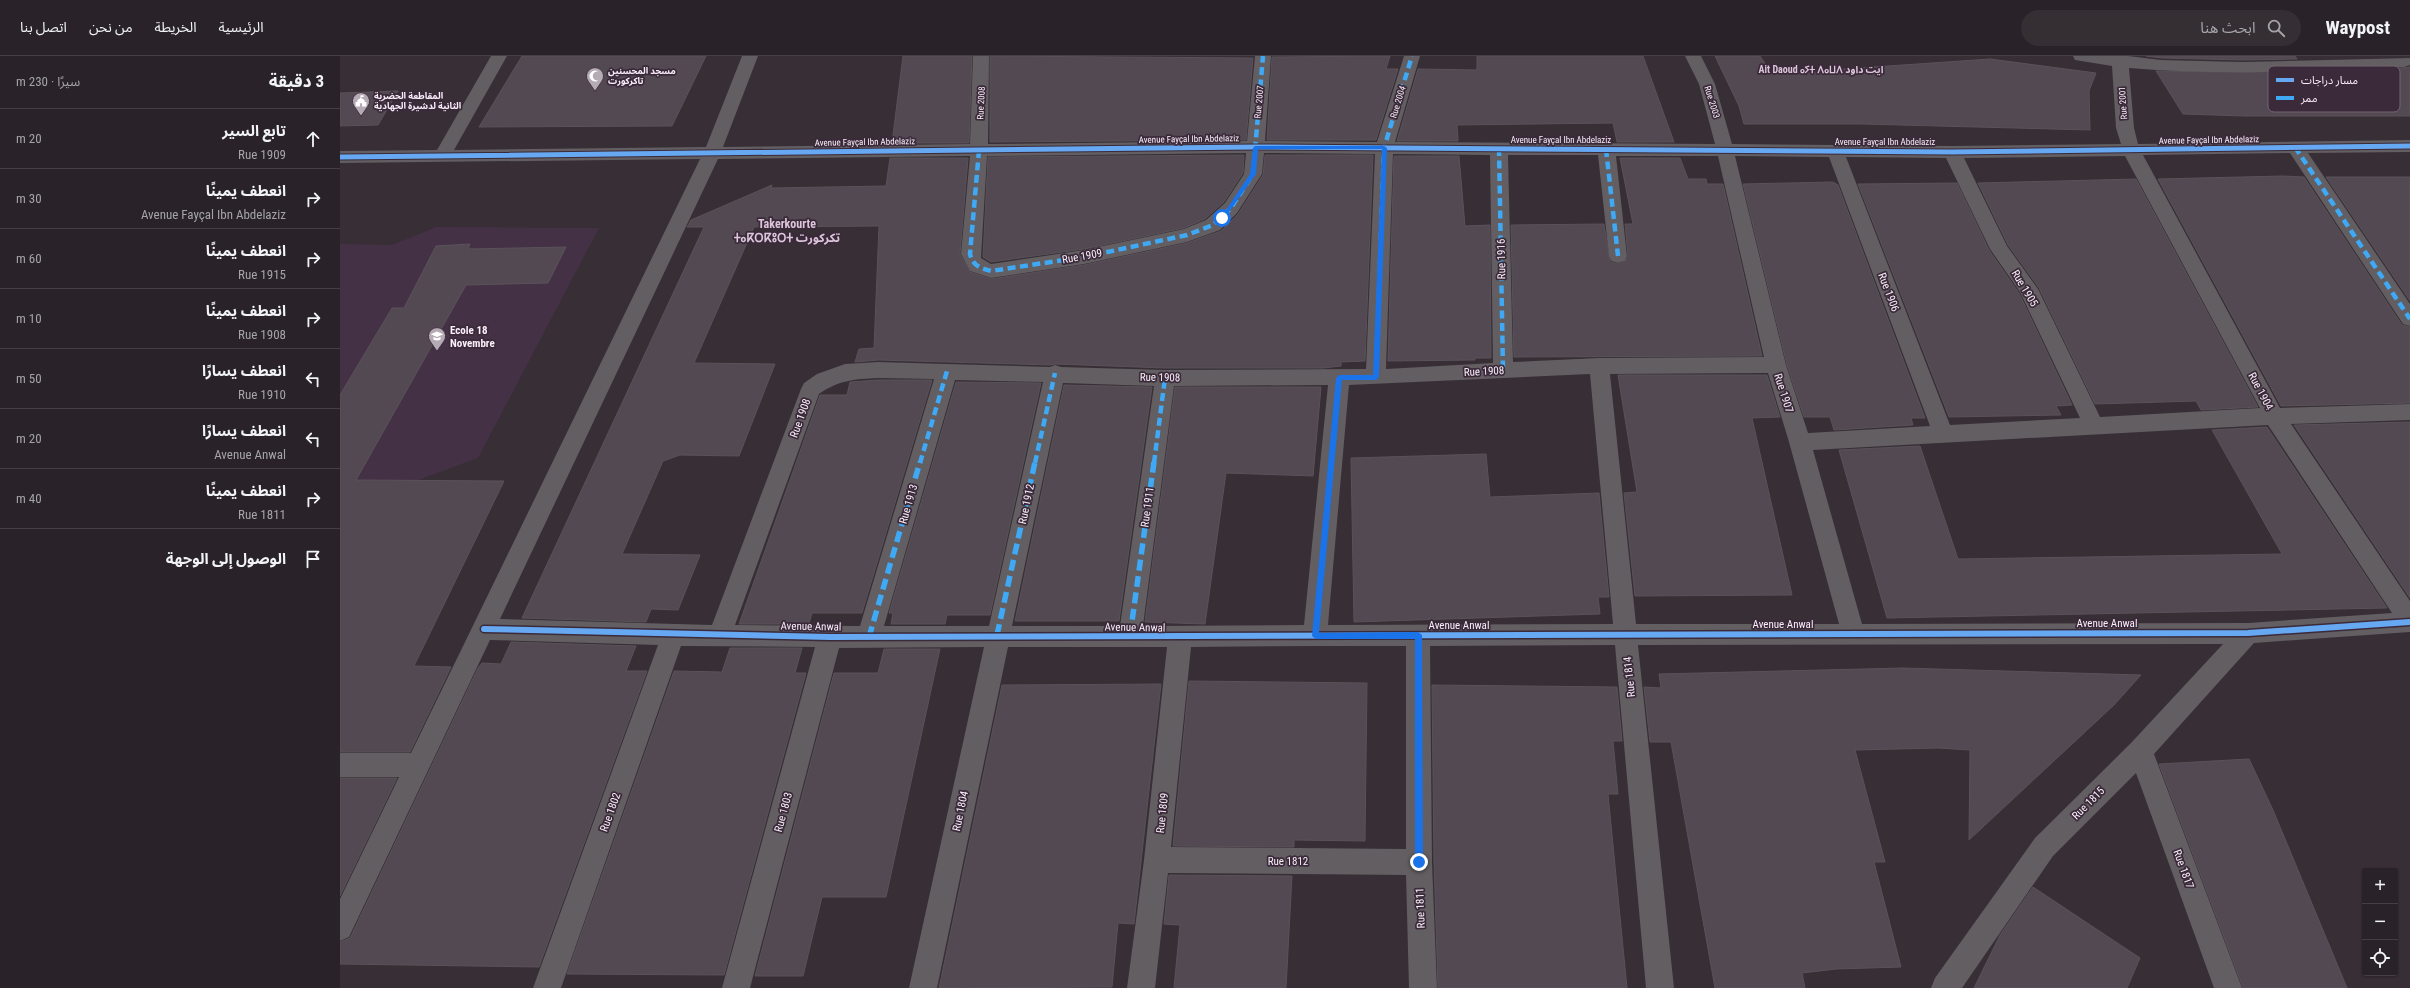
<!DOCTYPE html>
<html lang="ar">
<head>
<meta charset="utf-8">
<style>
  body { margin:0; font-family:"Roboto Condensed","Noto Sans Arabic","Noto Sans Tifinagh",sans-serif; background:#352f34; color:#f1f3f6; direction:rtl }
  .controls { position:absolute; right:12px; bottom:12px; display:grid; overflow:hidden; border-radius:4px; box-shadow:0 1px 3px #0004 }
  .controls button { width:36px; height:36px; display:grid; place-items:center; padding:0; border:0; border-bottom:1px solid #453f45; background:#292228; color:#f1f3f6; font:20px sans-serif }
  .stop { position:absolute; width:12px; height:12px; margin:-9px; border:3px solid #1a73e8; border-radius:50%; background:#fff }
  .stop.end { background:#1a73e8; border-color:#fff; box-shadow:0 1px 4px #0008 }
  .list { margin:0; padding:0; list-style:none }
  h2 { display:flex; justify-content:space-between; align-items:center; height:52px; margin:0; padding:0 16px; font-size:17px }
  h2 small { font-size:13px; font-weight:400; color:#a5a4a8 }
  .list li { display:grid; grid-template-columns:26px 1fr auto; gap:12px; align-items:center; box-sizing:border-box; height:60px; padding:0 16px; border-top:1px solid #453f45 }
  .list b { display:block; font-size:15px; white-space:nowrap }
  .list p { margin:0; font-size:13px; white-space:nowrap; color:#a5a4a8 }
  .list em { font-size:13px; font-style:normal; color:#a5a4a8 }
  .icon { flex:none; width:22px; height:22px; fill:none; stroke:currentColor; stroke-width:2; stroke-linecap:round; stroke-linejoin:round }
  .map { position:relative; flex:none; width:2070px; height:932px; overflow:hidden; direction:ltr }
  header { display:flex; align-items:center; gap:24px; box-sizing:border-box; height:56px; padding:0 20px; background:#292228; border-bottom:1px solid #453f45 }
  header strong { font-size:19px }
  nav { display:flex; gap:22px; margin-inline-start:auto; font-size:14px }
  .search { width:280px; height:36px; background:#352f34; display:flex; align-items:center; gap:10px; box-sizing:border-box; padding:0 14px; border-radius:22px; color:#a5a4a8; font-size:15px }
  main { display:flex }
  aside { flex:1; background:#292228 }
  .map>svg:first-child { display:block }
</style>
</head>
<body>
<header>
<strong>Waypost</strong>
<div class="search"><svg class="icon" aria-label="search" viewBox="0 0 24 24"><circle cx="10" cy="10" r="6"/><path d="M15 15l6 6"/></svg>ابحث هنا</div>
<nav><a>الرئيسية</a><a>الخريطة</a><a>من نحن</a><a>اتصل بنا</a></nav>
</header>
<main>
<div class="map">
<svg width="2070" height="932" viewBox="0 0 2070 932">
  <rect width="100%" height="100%" fill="#372e36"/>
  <path fill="#453145" d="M96,171L259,172L138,402L0,453V188L52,189Z"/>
  <path fill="#534953" stroke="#5a5259" d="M182,0H366L332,70L139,71Z
    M563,0H632L629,87H552Z
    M650,0L913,2L906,84L650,86Z
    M1050,0L1046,13H1058L1036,84H927L932,1Z
    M1137,0H1303L1334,86H1277L1273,67L1117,69L1118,85H1057L1078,13L1137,14Z
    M1375,0H1420L1432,18L1650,3L1756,17L1749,35L1750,74L1522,68H1404L1399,50Z
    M1806,0H1955L1957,3L1902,4L1821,2Z
    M2070,11V60H1905L1843,58L1816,15L2001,18Z
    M58,35L38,69L0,70V37Z
    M904,99L903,117L884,146L865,163L844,172L744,193L651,206L643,201L648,101Z
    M925,99H1033L1025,305L1001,306V310L983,312H825L715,308L710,309L538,304L515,306L519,293L534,292L539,170L414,171L354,307L435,308L399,400L340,399L323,405L282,498L360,499L338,554L311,553L306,566L182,562L364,171H347L351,164L432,129L431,132L546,130L550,102H628L620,198L630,216L651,223L744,209L847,187L881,175L898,158L923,119Z
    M1054,100H1119L1125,170L1150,169L1151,302H1135V304L1048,305Z
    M1280,102H1340L1348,123H1366L1367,128H1383L1422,300L1174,301L1171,169L1264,168L1270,206L1278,208L1285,206L1288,200L1285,168H1293Z
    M1943,120L1964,121L2062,269L2070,271V347L1941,350L1818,123Z
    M1986,121H2070V245Z
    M1796,123L1918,351L1861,354L1856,345L1755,348L1699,232L1668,189L1638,127Z
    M1493,126L1498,129L1585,362H1571L1573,369L1494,374L1490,361H1464L1447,309L1403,128Z
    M1617,127L1649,194L1679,237L1732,349L1716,350L1721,359L1609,361L1518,128Z
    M130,188L128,193L226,191L208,227L126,229L16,424L164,425L74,610L111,611L70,696H0V339L52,252H64L96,190Z
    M1278,319H1427L1440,361L1412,362L1452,539L1295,540L1284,437L1297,436Z
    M538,324H592L522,557H472L469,568H399L480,339H507L510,326Z
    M616,326L701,327L650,559H607L605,568H551L553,557H549Z
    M724,329L812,331L779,565H675Z
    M835,331H981L973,420L886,417L865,568L805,566Z
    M2070,366V542L1954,369Z
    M1927,371L2047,552L1547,562L1499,394L1580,390L1618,503L1942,498L1872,374Z
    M1146,398L1150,441L1259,437L1269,541H1258L1260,558L1014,566L1011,402Z
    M171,586L296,590L286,615H307L199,911L0,908V886L10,882L138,612L142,607L161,608Z
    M390,592H462L455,617H466L384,919L227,918L334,615L382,616Z
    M544,593H600L546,841H482L463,920H415L494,617H538Z
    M1563,612L1801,619L1774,649L1629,784L1630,694L1599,692L1515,694L1545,806H1534L1561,911L1496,913L1462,917L1465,932H1375L1331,686H1310L1304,631L1321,632L1319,618Z
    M849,625L1027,627L1025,785L954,784V791L833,790Z
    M821,628L794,868L778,867L772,931L599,932L662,629Z
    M1092,629L1277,631L1282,685H1273L1278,738H1268L1287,932H1098L1094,806Z
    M1909,703L1933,754L2007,932H1903L1819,708Z
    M0,722H57L0,840Z
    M829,819L952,820L946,932H834L840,869L824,868Z
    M1693,831L1800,902L1787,932H1634L1660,879Z"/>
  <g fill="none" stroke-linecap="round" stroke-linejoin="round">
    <path fill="#625e61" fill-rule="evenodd" d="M151,0H167L114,94L366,91L402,0H418L383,91L630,88L633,0H649L648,88L907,85L915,0H931L925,85L1037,86L1064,0H1080L1055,86L1375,88L1359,28L1345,0H1361L1375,28L1392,88L1612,90L1781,88L1776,72L1772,10L1735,4L1733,0H1788L1821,4L1902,6L2070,2V9L2064,11C1972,15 1881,20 1789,12L1794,72L1798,88L2070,84V96L1968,97L2070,248V270L2063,268L1950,97L1803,99L1940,352L2070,348V364L1951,368L2070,545V576L1914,587L1814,698L1902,932H1874L1796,717L1713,800L1622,932H1591L1595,922L1695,782L1791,687L1883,588L1298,589L1334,932H1306L1275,589L1090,590L1092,806L1097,932H1069L1066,819L828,817L815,932H787L804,804L827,591H668L597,932H569L644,591L499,592L410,932H382L475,591L341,590L221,932H193L318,589L150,584L9,881L0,885V843L59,721H0V697H71L360,103L0,107V95L97,94ZM906,97L904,118L885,147L866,164L844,173L744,194L651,208L641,202L647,100ZM924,97L1035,98L1026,313L825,314L721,311L715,309L710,311L538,306L505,308L477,318L464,327L461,333L372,569L160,563L378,103L630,100L621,198L630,215L651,222L744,208L847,186L880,174L897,157L922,118ZM1053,98L1150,99L1153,307L1046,313ZM1168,99H1258L1269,200L1271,205L1278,207L1285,205L1287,200L1276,100H1378L1424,301L1259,302L1173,306ZM1395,100L1489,101L1590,370L1468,377L1446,309ZM1785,100L1920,352L1760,361L1698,233L1667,190L1624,102ZM1506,101L1606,102L1650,193L1680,236L1740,362L1610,369ZM1428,317L1449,386L1499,568H1296L1270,318ZM1250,318L1273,568L988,569L1009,329ZM538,322L594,323L520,570L395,569L479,338C499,324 515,323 538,322ZM615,324L703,326L649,570H544ZM723,327L814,330L780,570H672ZM988,329L964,569L803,570L834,330ZM1928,369L2052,557L1908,567L1522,568L1473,394ZM976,590H1066V793L831,791L851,591Z"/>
    <path stroke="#3fa9f5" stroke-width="4.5" stroke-dasharray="8 4.5" stroke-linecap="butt" d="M1955,91L2070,263
      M1159,92L1163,314
      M1266,93L1278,200
      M639,94L630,198C633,210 640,212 651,215L744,201L847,179L873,169L891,152L913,118L923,0
      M1036,321L1044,92L1072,0
      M580,407L607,315
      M695,407L715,317
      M814,407L825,322"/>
    <path stroke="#3fa9f5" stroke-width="5.5" stroke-dasharray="11 5.5" stroke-linecap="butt" d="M657,579L695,406
      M790,580L814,406
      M529,581L580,406"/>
    <g stroke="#3b2a3a" stroke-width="7">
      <path id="cycleway-far1" d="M0,101L915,91L1612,96L2070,90"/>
    </g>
    <g stroke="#3b2a3a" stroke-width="9">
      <path id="cycleway" d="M144,573L490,581L1908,577L2070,566"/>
    </g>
    <use href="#cycleway-far1" stroke="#66a8f1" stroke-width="5"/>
    <use href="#cycleway" stroke="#66a8f1" stroke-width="6"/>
  </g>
  <path fill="#1a73e8" d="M915,90H1044L1047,92L1039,321L1036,324H1002L979,577L1078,576L1082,579L1083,806L1079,810L1075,806V583H976L972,580L996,322L999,319H1033L1042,93H918L916,118L884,163H880L910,118L913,92Z"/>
  <defs>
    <g id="mosque-pin" transform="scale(0.9)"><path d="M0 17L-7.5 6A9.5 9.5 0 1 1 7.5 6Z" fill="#b5abb5" stroke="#3b2a3a"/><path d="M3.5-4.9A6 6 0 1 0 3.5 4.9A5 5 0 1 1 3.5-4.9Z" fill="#fff"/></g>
    <g id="civic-pin" transform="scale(0.9)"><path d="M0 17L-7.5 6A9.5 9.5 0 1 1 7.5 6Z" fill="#b5abb5" stroke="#3b2a3a"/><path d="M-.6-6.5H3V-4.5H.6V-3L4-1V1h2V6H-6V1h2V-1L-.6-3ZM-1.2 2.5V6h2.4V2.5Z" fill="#fff"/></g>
    <g id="school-pin" transform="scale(0.9)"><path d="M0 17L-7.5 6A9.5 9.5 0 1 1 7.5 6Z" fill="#b5abb5" stroke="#3b2a3a"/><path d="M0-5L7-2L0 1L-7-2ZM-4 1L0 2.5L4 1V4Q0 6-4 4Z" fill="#fff"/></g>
  </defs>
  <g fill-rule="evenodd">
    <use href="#mosque-pin" x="255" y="20"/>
    <use href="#civic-pin" x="21" y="45"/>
    <use href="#school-pin" x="97" y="280"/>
  </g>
  <g text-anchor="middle" stroke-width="3.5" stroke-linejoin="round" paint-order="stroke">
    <g font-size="9" font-weight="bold" fill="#f9eef9" stroke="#3b2a3a" text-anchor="start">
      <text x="268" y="18">مسجد المحسنين<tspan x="268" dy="10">تاكركورت</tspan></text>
      <text x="34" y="43">المقاطعة الحضرية<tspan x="34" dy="10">الثانية لدشيرة الجهادية</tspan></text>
    </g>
    <g font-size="9" fill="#f9eef9" stroke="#3b2a3a">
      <text transform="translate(919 46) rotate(-85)" y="3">Rue 2007</text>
      <text transform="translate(1058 46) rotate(-73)" y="3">Rue 2004</text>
      <text transform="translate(1372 46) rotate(73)" y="3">Rue 2003</text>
      <text transform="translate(641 47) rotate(-87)" y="3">Rue 2008</text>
      <text transform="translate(1783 47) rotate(-94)" y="3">Rue 2001</text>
      <text transform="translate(849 83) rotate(-1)" y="3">Avenue Fayçal Ibn Abdelaziz</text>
      <text x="1221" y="87">Avenue Fayçal Ibn Abdelaziz</text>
      <text transform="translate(1869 84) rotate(-1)" y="3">Avenue Fayçal Ibn Abdelaziz</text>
      <text transform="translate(525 86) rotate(-1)" y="3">Avenue Fayçal Ibn Abdelaziz</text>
      <text x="1545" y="89">Avenue Fayçal Ibn Abdelaziz</text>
    </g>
    <g font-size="10" font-weight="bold" fill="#dcc6db" stroke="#3b2a3a">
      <text x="1481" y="17">Ait Daoud ⴰⵢⵜ ⴷⴰⵡⴷ ايت داود</text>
    </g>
    <g font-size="11" fill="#f9eef9" stroke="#3b2a3a">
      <text transform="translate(742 200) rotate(-10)" y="4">Rue 1909</text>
      <text transform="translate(1161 203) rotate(-91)" y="4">Rue 1916</text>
      <text transform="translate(1685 232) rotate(59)" y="4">Rue 1905</text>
      <text transform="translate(1549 236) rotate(69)" y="4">Rue 1906</text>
      <text transform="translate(1144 315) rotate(-3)" y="4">Rue 1908</text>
      <text transform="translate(820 321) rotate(1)" y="4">Rue 1908</text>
      <text transform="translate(1921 335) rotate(62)" y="4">Rue 1904</text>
      <text transform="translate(1444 337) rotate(72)" y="4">Rue 1907</text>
      <text transform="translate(460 362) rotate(-70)" y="4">Rue 1908</text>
      <text transform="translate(568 448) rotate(-74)" y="4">Rue 1913</text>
      <text transform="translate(686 448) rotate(-78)" y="4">Rue 1912</text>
      <text transform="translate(807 451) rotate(-82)" y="4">Rue 1911</text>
      <text x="1767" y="571">Avenue Anwal</text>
      <text x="1443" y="572">Avenue Anwal</text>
      <text x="1119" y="573">Avenue Anwal</text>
      <text transform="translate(471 570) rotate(1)" y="4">Avenue Anwal</text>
      <text transform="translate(795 571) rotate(1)" y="4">Avenue Anwal</text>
      <text transform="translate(1289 621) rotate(-96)" y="4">Rue 1814</text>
      <text transform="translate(1748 747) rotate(-45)" y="4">Rue 1815</text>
      <text transform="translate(620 755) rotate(-78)" y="4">Rue 1804</text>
      <text transform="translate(270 756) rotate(-70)" y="4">Rue 1802</text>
      <text transform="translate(443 756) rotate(-75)" y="4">Rue 1803</text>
      <text transform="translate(822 757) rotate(-84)" y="4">Rue 1809</text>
      <text x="948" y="809">Rue 1812</text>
      <text transform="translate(1844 813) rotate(70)" y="4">Rue 1817</text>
      <text transform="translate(1080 852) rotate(-92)" y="4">Rue 1811</text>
    </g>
    <g font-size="11" font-weight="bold" fill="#f9eef9" stroke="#3b2a3a" text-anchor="start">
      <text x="110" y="278">Ecole 18<tspan x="110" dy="13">Novembre</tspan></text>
    </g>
    <g font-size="12" font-weight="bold" fill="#dcc6db" stroke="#3b2a3a">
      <text x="447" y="172">Takerkourte<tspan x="447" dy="14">ⵜⴰⴽⵔⴽⵓⵔⵜ تكركورت</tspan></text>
    </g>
  </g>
  <rect x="1928" y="10" width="132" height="46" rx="6" fill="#3b2a3a" stroke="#746573" stroke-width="1"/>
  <rect x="1936" y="22" width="18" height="4" fill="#66a8f1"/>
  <rect x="1936" y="40" width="18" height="4" fill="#3fa9f5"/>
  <g font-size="11" fill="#f9eef9">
    <text x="1961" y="28">مسار دراجات</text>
    <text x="1961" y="46">ممر</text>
  </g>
</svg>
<div class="controls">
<button>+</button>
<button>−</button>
<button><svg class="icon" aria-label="locate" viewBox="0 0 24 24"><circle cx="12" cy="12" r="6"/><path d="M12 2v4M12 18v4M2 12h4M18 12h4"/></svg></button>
</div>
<div class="stop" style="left:882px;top:162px"></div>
<div class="stop end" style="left:1079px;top:806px"></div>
</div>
<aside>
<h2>3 دقيقة<small>سيرًا · 230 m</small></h2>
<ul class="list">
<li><svg class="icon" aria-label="ahead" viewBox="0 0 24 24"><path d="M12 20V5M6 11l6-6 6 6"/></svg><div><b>تابع السير</b><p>Rue 1909</p></div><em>20 m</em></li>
<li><svg class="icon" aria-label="right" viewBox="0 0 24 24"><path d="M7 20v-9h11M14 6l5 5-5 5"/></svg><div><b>انعطف يمينًا</b><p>Avenue Fayçal Ibn Abdelaziz</p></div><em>30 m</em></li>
<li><svg class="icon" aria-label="right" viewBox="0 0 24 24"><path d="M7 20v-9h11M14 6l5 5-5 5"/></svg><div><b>انعطف يمينًا</b><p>Rue 1915</p></div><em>60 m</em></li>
<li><svg class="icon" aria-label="right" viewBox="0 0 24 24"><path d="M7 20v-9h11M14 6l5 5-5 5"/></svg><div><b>انعطف يمينًا</b><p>Rue 1908</p></div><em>10 m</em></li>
<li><svg class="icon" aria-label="left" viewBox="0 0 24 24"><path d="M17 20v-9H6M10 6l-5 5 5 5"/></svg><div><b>انعطف يسارًا</b><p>Rue 1910</p></div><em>50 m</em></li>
<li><svg class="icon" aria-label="left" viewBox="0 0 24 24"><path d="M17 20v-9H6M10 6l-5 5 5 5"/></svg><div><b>انعطف يسارًا</b><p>Avenue Anwal</p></div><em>20 m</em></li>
<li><svg class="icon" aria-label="right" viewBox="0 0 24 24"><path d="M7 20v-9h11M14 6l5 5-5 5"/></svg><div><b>انعطف يمينًا</b><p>Rue 1811</p></div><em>40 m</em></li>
<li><svg class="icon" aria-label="arrive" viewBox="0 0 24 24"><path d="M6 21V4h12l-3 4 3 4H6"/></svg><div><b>الوصول إلى الوجهة</b></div></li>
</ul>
</aside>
</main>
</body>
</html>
